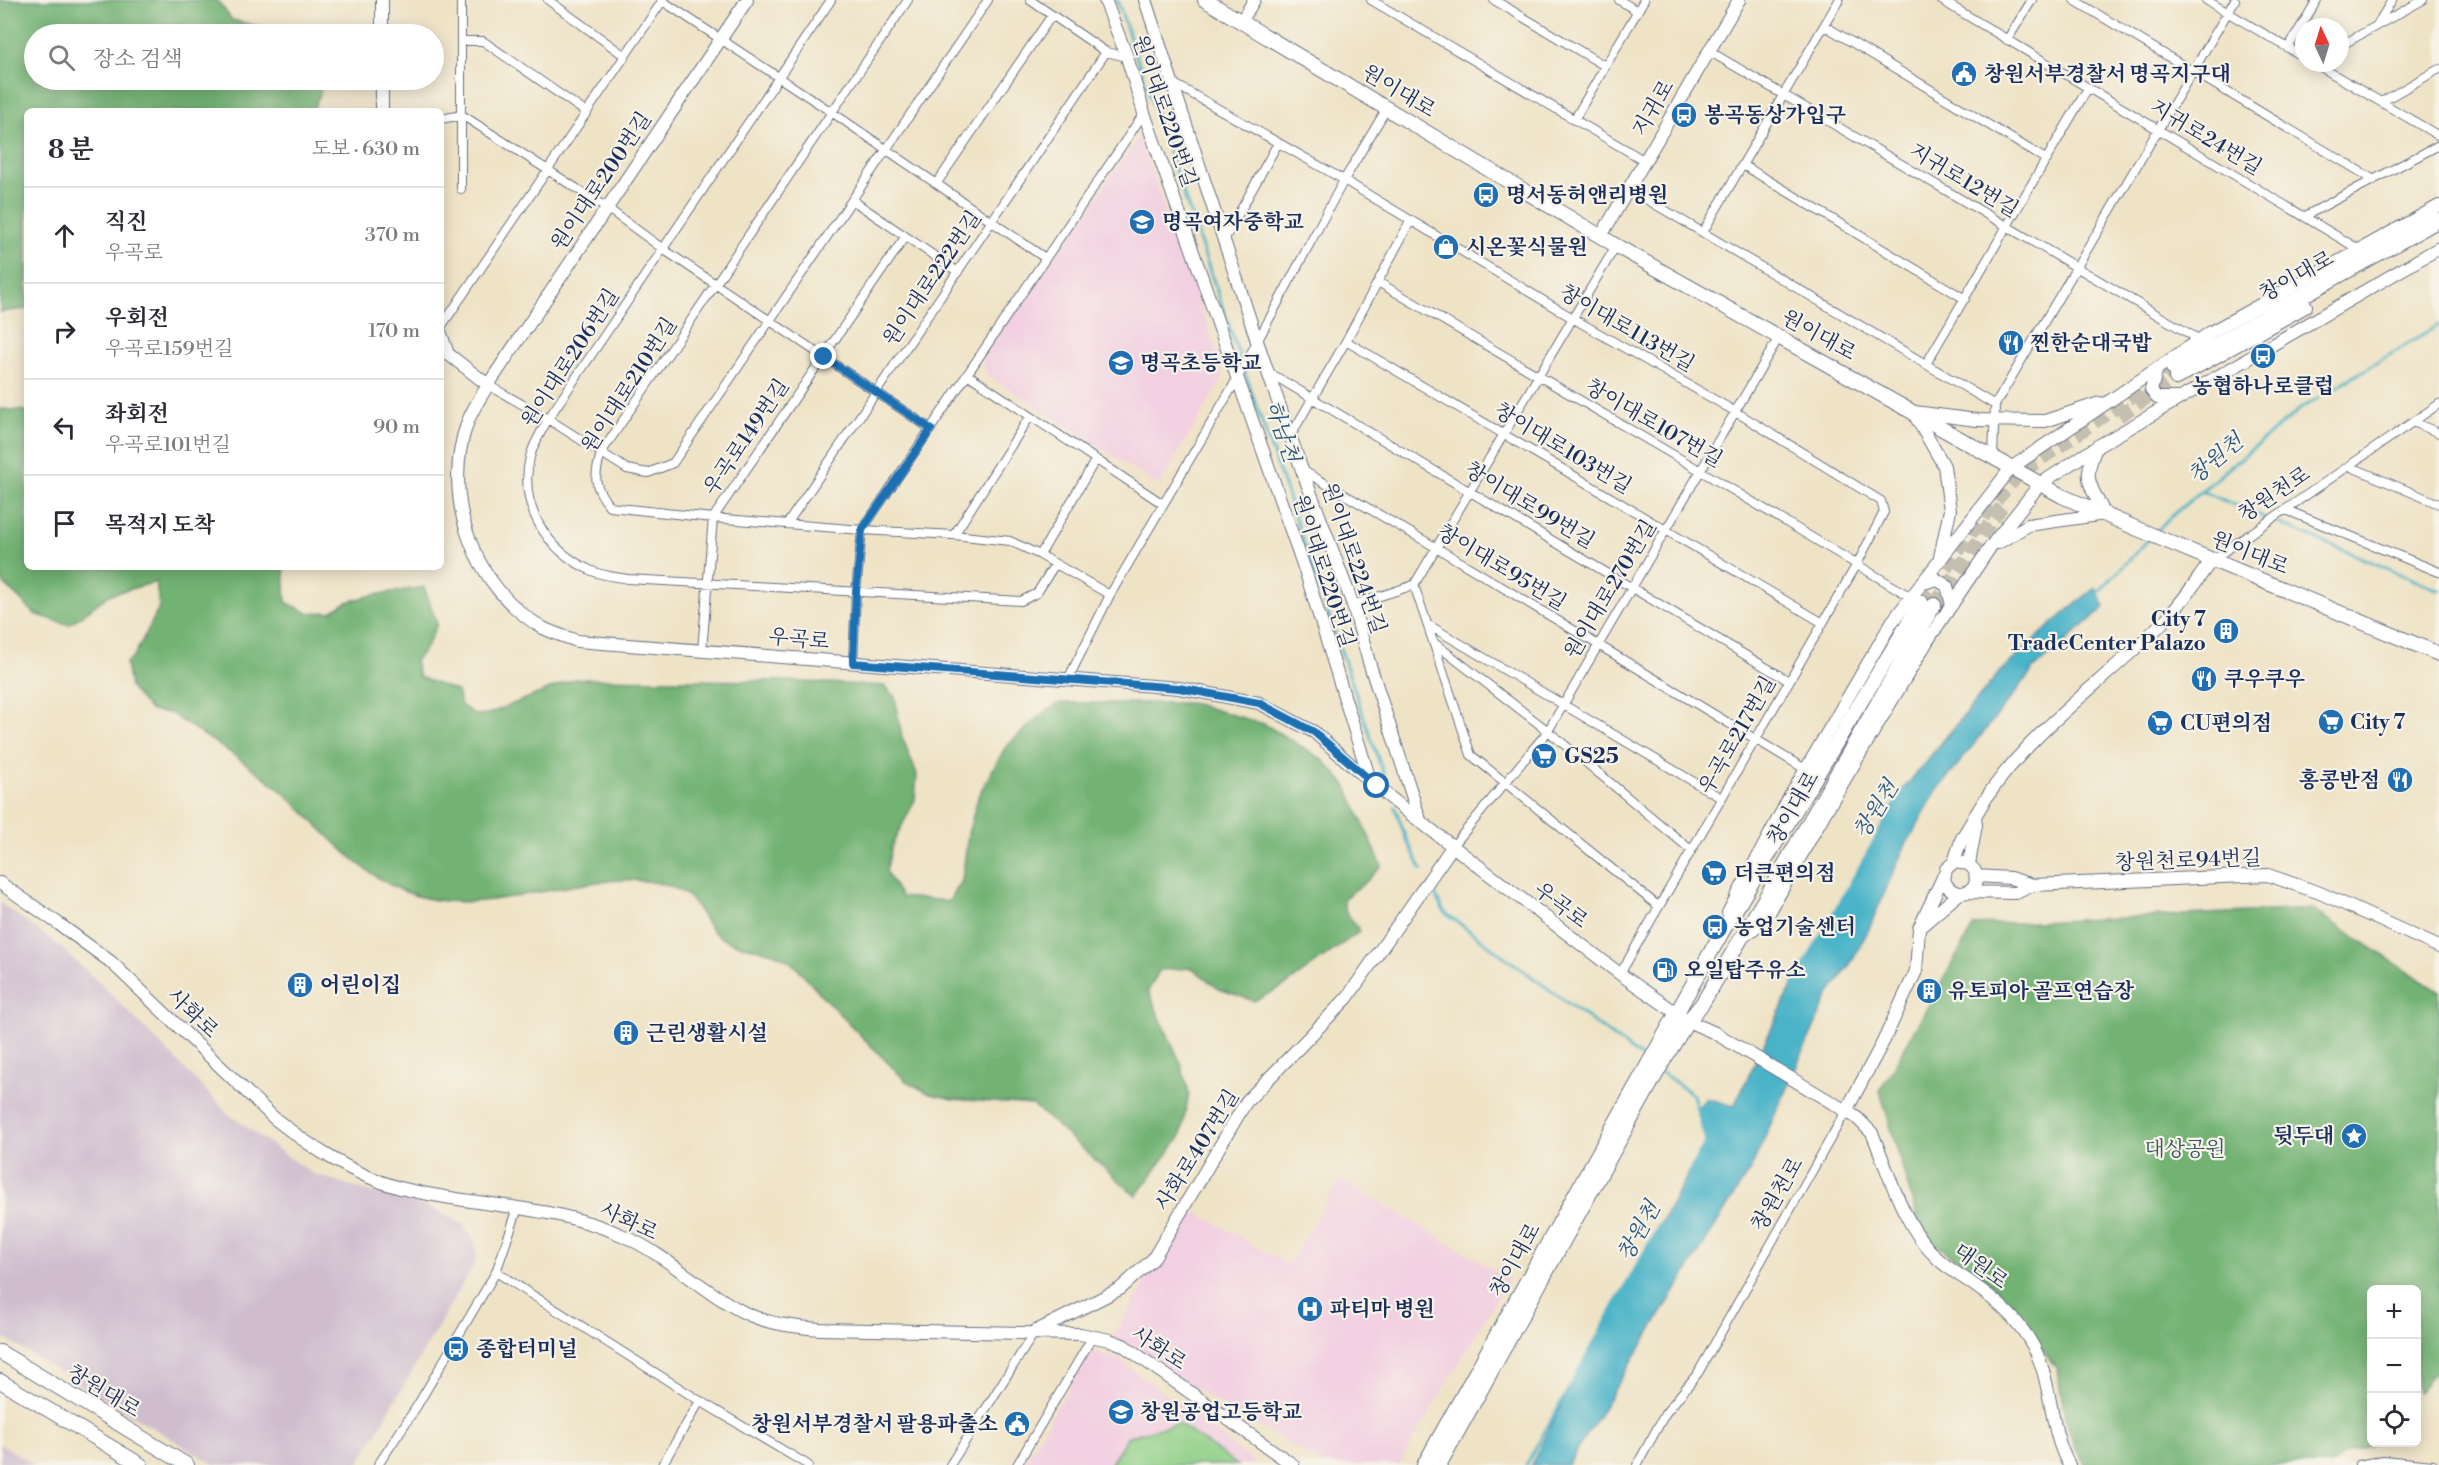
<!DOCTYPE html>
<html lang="ko">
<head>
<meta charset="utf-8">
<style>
  body { margin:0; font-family:"Libre Bodoni","Noto Serif KR",serif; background:#f7f7f7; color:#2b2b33 }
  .controls { position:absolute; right:18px; bottom:18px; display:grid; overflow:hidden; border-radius:9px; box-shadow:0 3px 15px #0003 }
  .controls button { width:54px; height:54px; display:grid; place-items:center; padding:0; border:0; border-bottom:2px solid #e1e1e2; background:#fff; color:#2b2b33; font:30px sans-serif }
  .compass { position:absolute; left:2295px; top:18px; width:54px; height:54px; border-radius:50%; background:#fff; box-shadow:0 3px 15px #0003; rotate:356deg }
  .stop { position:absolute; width:18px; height:18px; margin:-14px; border:4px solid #1f6fb2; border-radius:50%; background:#fff }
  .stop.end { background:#1f6fb2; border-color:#fff; box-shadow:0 2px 6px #0008 }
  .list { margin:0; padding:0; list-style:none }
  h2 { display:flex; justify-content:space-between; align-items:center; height:78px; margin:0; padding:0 24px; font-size:26px }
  h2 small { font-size:20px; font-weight:400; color:#7c7c81 }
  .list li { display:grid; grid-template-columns:39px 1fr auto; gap:18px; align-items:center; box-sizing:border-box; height:96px; padding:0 24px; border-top:2px solid #e1e1e2 }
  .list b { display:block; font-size:22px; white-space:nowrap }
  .list p { margin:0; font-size:20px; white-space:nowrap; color:#7c7c81 }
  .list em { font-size:20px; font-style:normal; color:#7c7c81 }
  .icon { flex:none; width:33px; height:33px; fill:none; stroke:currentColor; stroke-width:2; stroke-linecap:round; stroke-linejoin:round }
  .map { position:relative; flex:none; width:2439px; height:1465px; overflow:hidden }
  .search { position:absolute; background:#fff; box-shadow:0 3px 15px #0003; left:24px; top:24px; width:420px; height:66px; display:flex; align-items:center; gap:15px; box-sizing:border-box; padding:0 21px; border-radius:33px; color:#7c7c81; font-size:22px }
  .panel { position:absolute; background:#fff; box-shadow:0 3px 15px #0003; left:24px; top:108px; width:420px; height:462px; border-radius:9px }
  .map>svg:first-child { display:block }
</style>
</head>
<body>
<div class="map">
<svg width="2439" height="1465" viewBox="0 0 2439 1465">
  <rect width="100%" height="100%" fill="#f7f3e8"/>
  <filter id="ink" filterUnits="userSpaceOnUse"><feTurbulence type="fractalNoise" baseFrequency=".0167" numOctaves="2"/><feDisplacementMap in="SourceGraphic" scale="12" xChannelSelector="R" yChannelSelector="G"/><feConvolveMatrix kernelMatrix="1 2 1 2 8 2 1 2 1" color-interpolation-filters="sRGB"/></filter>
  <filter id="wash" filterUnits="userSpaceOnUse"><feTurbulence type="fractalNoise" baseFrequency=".008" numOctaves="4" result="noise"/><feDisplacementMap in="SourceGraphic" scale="24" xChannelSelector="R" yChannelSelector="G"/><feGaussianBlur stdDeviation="1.35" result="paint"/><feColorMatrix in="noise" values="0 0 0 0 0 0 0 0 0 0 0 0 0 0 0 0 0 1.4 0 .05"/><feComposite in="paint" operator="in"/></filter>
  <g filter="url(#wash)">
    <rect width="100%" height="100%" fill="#efe3c6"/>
    <path fill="#f2cfe1" d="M1139,137L1221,363L1223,378L1159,486L986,374L982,359Z
      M1340,1179L1509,1278L1399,1465H1325L1111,1340L1189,1208L1288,1265Z
      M1091,1350L1119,1359L1258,1465H1023Z"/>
    <path fill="#cfbdcf" d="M0,903L52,940L103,986L230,1115L311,1173L364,1190L432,1208L462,1224L475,1242L477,1259L358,1465H215L0,1336Z
      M0,1444L35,1465H0Z"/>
    <path fill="#8ecf86" stroke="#547f72" stroke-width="1.5" d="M1178,1423L1237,1465H1110L1127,1437Z"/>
    <path fill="#72b273" stroke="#467068" stroke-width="1.5" d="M0,0H217L232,20L267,28L282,34H34V80H322L320,94L312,111H27V309L0,312Z
      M0,409L27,411V567H284L286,602L308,613L331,612L347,602L373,595L424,587L437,624L427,646L415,661L419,677L457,691L461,705L475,715L488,714L575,679L789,681L884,686L895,697L902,737L917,774L915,800L892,845L886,872L901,897L949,901L962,881L968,834L979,794L1005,748L1039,716L1059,703H1192L1264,724L1322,759L1346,785L1382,866L1367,881L1343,899L1346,912L1360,931L1286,985L1254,1001L1219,989L1192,968L1160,970L1148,991L1181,1064L1189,1093L1181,1136L1136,1196L1033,1105L953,1099L930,1094L906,1081C879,1054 852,1027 826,1000C814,987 803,972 789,961C768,946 738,950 717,935C706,926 702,913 693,902C675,878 626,878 599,882C536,889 465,917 403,891C356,872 322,827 285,794C250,763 208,739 170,713L151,711L130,688L126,663L134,656L159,608L156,582L109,595L69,625L35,614L4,584L0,574Z
      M2312,909L2439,992V1368L2417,1393L2416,1290H2372V1442L2374,1443L2345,1454L2330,1465H2086L2075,1448L2065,1417L2057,1369L1997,1289L1922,1234L1880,1091L1974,925Z"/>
    <path fill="#4ab3c8" stroke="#327193" stroke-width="1.5" d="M2095,588L2105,607L2033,670L1936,792L1903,850L1868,931L1849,966L1828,996L1751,1168L1568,1465H1531L1578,1372L1706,1142L1697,1109L1706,1098L1734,1106L1790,990L1901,792L1998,674L2053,623Z"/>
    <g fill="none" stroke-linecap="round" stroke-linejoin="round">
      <path stroke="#4ab3c8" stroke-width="3" d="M1117,0L1242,364
        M1244,370L1389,790
        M2201,491L2439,590
        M2156,532L2170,517L2300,409L2439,325
        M2096,595L2149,539
        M1395,807L1406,839L1422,870
        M1430,885L1444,912L1646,1061
        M1793,985L1904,789
        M1661,1072L1693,1095L1706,1142
        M1687,1176L1707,1140
        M1526,1465L1660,1224"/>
    </g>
  </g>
  <g filter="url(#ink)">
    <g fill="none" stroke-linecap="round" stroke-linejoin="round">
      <path stroke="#c5bfb1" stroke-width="14" stroke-dasharray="14 7" stroke-linecap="butt" d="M2119,416L2176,378
        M1921,602L1991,506L2019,474L2173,368
        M1934,605L2004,503"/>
      <g stroke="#656e82" stroke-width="10">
        <path id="street" d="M461,0V189
          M548,0L625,56
          M661,0L833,113L1045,258
          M831,0L548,419C542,431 533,444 530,457C518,507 547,551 592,571C603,576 617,577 628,579L1021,601L1037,593L1055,564
          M908,0L601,453C594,477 593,486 610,507L713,518L862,530L954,535L1010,541L1040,555L1110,595
          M1030,0L1106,52L1127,57
          M1371,0L1645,161
          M1494,0L1605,66
          M1619,0L1637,11
          M1941,0L2360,250
          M2074,0L2374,180
          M2206,0L2304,57
          M2377,25L2392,0
          M1825,26L2047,160
          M2007,40L2032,0
          M462,41H483L587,113
          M2340,46L2423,0
          M2288,48L2317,0
          M1709,51L2200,340
          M2314,63L2439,136
          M1171,82L1344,180L1574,319L1736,412L1881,501L1884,512L1857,564L1620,974
          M2381,102L2439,69
          M441,119L462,115L607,208L663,249L931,429
          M1574,120L1644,0
          M1743,165L1965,299
          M937,183L1052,15
          M1629,189L1995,405
          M852,200L958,272
          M2305,216L2439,145
          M1703,232L1839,0
          M1224,240L1278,143
          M1378,282L1701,471L1911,597
          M441,327L663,0
          M1346,341L1823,623
          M1926,364L2088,88
          M1268,372L1789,681
          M967,374L1163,504
          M488,385L548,419L627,469L648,473L673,463L988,0
          M2413,422L2439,433
          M1291,435L1346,341L1411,220
          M1993,456L1995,405L2235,0
          M2349,466L2439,504
          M1302,470L1437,548L1805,769
          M2286,510L2439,572
          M787,524L1106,52
          M954,535L1030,416
          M1040,555L1096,459
          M2212,560L2439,404
          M1414,585L1471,755L1658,906
          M1353,605L1414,585L1617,244
          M1427,624L1721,798
          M1433,642L1548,731L1691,850
          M702,651L713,518L905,237
          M853,663L856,592L862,530L1144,113
          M1067,681L1110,595L1237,379L1344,180L1387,108
          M1452,847L1548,731L1779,337
          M496,1272L700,1401L808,1465
          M378,1465L417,1406L496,1272L518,1208
          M662,1465L700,1401
          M950,1465L1034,1333
          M1017,1465L1093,1336
          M1637,1465L1665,1414L1698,1373L1846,1111
          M2359,1465L2383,1460L2433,1465"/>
      </g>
      <g stroke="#656e82" stroke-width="14">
        <path id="secondary" d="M382,0V34
          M747,0L488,385C481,396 473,409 468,421C440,496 473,588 543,628C553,633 566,637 577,641L1179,688L1259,703L1314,732L1371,782L1413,816L1620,974L1688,1021L1715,1033L1846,1111L1857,1118L1872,1133C1890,1175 1903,1226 1937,1258C1948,1269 1962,1276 1974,1285C1996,1300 2015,1317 2029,1339C2054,1378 2047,1426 2069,1465
          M1105,0L1127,57L1144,113L1306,573L1370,780
          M1145,0L1257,341L1302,470L1353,605L1369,662L1420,820
          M1241,22L1254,0
          M382,80V111
          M1601,236L1739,0
          M441,334L448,354L488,385
          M2157,369L2151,390L2157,398H2177
          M1913,412L1944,466L1950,510L1940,557
          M1914,412L1977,420L2045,421L2100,403
          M1998,543L2028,525L2105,514C2089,484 2082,478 2097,446
          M1921,584L1936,579L1947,586L1952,605
          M1975,816C2021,735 2103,684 2167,618C2184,601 2197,579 2212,560
          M1954,862L1962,838L1975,816L1976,825L1969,864L1975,871L1976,882C1969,897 1951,897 1944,880L1946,869L1954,862L1969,864
          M1944,875L1919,928L1960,893
          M0,883L59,924L111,962L274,1118C312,1148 353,1175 400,1188C475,1207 555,1204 626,1237C669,1257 703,1292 745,1313C768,1324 795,1327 820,1329L1080,1334L1110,1340L1123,1345L1293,1465
          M2033,885L2268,875L2320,893L2439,947
          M1966,892L2016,893L2033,885L2010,878L1976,876
          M1728,913L1789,798L1892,622L2011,468L2211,332L2439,206
          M1743,937L1765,920L1823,816L1928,640L1991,546L2040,484L2098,446L2439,248
          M1846,1111L1883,1042L1916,971L1919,928
          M1034,1332L1120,1289L1153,1259L1246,1102L1347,998L1452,847"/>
      </g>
      <g stroke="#656e82" stroke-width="16">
        <path id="primary" d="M1205,0L1620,248L2062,496L2140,530L2439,654
          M2173,368L2439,220
          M2176,378L2305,306
          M0,1352L187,1465
          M0,1381L141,1465
          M1424,1465L1722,932L1921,602
          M1439,1465L1665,1058L1688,1021L1702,1004L1770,890L1934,605"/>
      </g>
      <use href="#street" stroke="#fff" stroke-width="8"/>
      <use href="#secondary" stroke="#fff" stroke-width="12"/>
      <use href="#primary" stroke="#fff" stroke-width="14"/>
    </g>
  </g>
  <g fill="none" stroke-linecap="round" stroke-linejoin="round" filter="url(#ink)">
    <path stroke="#1f6fb2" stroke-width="8" d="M824,357L931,429L862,530L856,592L853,663L1179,688L1259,703L1314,732L1377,786"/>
  </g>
  <defs>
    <g id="civic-disc" transform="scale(1.35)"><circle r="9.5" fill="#1f6fb2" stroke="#f7f3e8"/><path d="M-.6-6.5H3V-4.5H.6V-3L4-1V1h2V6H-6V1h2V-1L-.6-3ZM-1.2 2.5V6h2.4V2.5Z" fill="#fff"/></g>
    <g id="bus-disc" transform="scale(1.35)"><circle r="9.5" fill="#1f6fb2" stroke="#f7f3e8"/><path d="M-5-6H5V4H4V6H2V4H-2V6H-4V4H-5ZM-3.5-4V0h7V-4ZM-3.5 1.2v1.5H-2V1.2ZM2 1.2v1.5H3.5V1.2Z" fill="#fff"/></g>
    <g id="school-disc" transform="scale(1.35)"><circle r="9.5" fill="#1f6fb2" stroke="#f7f3e8"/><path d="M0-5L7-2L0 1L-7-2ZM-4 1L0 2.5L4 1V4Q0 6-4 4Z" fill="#fff"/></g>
    <g id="shop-disc" transform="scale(1.35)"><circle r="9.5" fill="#1f6fb2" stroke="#f7f3e8"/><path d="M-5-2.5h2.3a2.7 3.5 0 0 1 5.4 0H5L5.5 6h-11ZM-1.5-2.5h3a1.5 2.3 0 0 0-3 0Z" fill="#fff"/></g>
    <g id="restaurant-disc" transform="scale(1.35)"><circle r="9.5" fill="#1f6fb2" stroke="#f7f3e8"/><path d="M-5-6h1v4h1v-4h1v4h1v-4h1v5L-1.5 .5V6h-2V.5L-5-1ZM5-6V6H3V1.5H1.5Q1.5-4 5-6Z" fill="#fff"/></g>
    <g id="building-disc" transform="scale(1.35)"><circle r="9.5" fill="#1f6fb2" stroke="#f7f3e8"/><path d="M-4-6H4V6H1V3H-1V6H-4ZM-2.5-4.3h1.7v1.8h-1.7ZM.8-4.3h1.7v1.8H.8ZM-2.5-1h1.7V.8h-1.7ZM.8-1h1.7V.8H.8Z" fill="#fff"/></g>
    <g id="supermarket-disc" transform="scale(1.35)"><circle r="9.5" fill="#1f6fb2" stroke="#f7f3e8"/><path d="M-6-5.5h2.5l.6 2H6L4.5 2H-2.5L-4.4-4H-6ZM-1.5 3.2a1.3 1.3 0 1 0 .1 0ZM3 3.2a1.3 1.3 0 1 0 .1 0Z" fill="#fff"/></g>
    <g id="fuel-disc" transform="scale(1.35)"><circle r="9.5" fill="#1f6fb2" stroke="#f7f3e8"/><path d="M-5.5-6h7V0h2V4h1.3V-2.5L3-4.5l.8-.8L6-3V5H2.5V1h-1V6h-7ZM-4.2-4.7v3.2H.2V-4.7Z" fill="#fff"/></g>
    <g id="sight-disc" transform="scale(1.35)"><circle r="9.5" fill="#1f6fb2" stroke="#f7f3e8"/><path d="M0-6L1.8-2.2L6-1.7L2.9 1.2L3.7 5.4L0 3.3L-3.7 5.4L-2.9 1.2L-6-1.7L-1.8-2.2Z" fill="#fff"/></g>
    <g id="hospital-disc" transform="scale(1.35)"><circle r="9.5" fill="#1f6fb2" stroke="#f7f3e8"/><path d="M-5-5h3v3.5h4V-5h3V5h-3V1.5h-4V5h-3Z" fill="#fff"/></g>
  </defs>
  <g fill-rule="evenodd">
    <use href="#civic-disc" x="1964" y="74"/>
    <use href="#bus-disc" x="1684" y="115"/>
    <use href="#bus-disc" x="1486" y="195"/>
    <use href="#school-disc" x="1142" y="222"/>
    <use href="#shop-disc" x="1446" y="247"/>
    <use href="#restaurant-disc" x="2011" y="343"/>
    <use href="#bus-disc" x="2263" y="356"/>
    <use href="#school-disc" x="1121" y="363"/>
    <use href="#building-disc" x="2226" y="631"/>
    <use href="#restaurant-disc" x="2204" y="679"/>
    <use href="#supermarket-disc" x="2331" y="722"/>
    <use href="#supermarket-disc" x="2160" y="723"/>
    <use href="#supermarket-disc" x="1544" y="756"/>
    <use href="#restaurant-disc" x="2400" y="780"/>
    <use href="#supermarket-disc" x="1714" y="873"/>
    <use href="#bus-disc" x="1715" y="927"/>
    <use href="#fuel-disc" x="1665" y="970"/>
    <use href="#building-disc" x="300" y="985"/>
    <use href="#building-disc" x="1929" y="991"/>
    <use href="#building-disc" x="626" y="1033"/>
    <use href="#sight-disc" x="2354" y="1136"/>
    <use href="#hospital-disc" x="1310" y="1309"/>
    <use href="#bus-disc" x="456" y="1349"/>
    <use href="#school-disc" x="1121" y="1412"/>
    <use href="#civic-disc" x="1017" y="1424"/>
  </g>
  <g text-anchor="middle" stroke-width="4.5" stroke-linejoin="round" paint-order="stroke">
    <g font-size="21" font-weight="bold" fill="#1b2f5e" stroke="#f7f3e8" text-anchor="start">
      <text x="1984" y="81">창원서부경찰서 명곡지구대</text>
      <text x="1704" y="122">봉곡동상가입구</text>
      <text x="1506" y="202">명서동허앤리병원</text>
      <text x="1162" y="229">명곡여자중학교</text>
      <text x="1466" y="254">시온꽃식물원</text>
      <text x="2030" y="350">찐한순대국밥</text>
      <text x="1140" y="370">명곡초등학교</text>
      <text x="2263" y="393" text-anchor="middle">농협하나로클럽</text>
      <text x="2206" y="626" text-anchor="end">City 7<tspan x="2206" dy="24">TradeCenter Palazo</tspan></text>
      <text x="2224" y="686">쿠우쿠우</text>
      <text x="2350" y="729">City 7</text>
      <text x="2180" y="730">CU편의점</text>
      <text x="1564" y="763">GS25</text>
      <text x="2380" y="787" text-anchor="end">홍콩반점</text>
      <text x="1734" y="880">더큰편의점</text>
      <text x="1734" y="934">농업기술센터</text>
      <text x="1684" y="977">오일탑주유소</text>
      <text x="320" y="992">어린이집</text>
      <text x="1948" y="998">유토피아 골프연습장</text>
      <text x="646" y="1040">근린생활시설</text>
      <text x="2334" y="1143" text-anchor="end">뒷두대</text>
      <text x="1330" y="1316">파티마 병원</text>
      <text x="476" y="1356">종합터미널</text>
      <text x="1140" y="1419">창원공업고등학교</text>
      <text x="998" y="1431" text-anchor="end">창원서부경찰서 팔용파출소</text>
    </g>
    <g font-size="21" fill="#1b2f5e" stroke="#f7f3e8">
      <text transform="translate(1399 91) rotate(31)" y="7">원이대로</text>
      <text transform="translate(1653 108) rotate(-60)" y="7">지귀로</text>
      <text transform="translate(1165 111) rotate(71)" y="7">원이대로220번길</text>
      <text transform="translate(2206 137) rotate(31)" y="7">지귀로24번길</text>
      <text transform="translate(1964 180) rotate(31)" y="7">지귀로12번길</text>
      <text transform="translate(601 181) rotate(-56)" y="7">원이대로200번길</text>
      <text transform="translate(2296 276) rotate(-29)" y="7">창이대로</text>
      <text transform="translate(932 278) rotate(-56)" y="7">원이대로222번길</text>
      <text transform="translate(1627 328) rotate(30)" y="7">창이대로113번길</text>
      <text transform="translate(1819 335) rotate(29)" y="7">원이대로</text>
      <text transform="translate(570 358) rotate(-57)" y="7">원이대로206번길</text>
      <text transform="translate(629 385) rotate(-57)" y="7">원이대로210번길</text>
      <text transform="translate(1654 423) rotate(30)" y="7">창이대로107번길</text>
      <text transform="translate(746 437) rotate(-56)" y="7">우곡로149번길</text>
      <text transform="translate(1563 448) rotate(31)" y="7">창이대로103번길</text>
      <text transform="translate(2274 494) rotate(-34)" y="7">창원천로</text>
      <text transform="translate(1530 505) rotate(31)" y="7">창이대로99번길</text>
      <text transform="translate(2250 553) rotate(22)" y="7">원이대로</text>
      <text transform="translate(1354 558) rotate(71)" y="7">원이대로224번길</text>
      <text transform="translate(1502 567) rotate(31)" y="7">창이대로95번길</text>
      <text transform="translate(1324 571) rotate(72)" y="7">원이대로220번길</text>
      <text transform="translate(1610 589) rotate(-59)" y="7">원이대로270번길</text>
      <text transform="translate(799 639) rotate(5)" y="7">우곡로</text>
      <text transform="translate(1737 735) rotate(-60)" y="7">우곡로217번길</text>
      <text transform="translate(1793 808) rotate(-60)" y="7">창이대로</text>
      <text transform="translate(2188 860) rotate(-2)" y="7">창원천로94번길</text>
      <text transform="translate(1561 905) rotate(37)" y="7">우곡로</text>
      <text transform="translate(193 1013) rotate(44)" y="7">사화로</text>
      <text transform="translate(1197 1150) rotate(-58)" y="7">사화로407번길</text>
      <text transform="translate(1777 1194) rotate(-60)" y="7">창원천로</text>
      <text transform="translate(629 1221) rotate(25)" y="7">사화로</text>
      <text transform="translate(1515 1260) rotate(-61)" y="7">창이대로</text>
      <text transform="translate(1981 1266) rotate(36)" y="7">대원로</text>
      <text transform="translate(1159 1348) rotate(33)" y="7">사화로</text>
      <text transform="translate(104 1391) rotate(31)" y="7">창원대로</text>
    </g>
    <g font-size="21" fill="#385768" stroke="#f7f3e8">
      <text x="2185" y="1156">대상공원</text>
    </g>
    <g font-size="22" font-style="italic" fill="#29577e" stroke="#f7f3e8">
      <text transform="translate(1283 431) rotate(71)" y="8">하남천</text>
      <text transform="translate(2215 458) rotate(-40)" y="8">창원천</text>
      <text transform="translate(1875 809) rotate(-58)" y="8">창원천</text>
      <text transform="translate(1638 1231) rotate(-61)" y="8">창원천</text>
    </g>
  </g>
</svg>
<div class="controls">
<button>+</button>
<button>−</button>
<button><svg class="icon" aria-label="locate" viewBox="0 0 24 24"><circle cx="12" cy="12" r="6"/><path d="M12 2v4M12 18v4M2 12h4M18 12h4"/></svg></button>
</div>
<svg class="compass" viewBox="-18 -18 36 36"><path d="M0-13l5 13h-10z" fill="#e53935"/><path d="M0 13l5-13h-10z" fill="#7c7c81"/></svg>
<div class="stop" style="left:1377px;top:786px"></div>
<div class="stop end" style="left:824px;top:357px"></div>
<div class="search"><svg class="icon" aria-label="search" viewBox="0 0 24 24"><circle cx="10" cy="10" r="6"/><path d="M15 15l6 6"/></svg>장소 검색</div>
<section class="panel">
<h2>8 분<small>도보 · 630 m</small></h2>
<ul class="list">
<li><svg class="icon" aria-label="ahead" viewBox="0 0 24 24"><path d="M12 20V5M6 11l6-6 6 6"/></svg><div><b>직진</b><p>우곡로</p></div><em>370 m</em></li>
<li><svg class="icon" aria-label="right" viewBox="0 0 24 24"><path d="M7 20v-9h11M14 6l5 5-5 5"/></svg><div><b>우회전</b><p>우곡로159번길</p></div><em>170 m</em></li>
<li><svg class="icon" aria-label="left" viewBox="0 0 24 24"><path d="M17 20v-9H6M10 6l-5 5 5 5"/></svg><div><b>좌회전</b><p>우곡로101번길</p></div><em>90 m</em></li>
<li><svg class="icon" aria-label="arrive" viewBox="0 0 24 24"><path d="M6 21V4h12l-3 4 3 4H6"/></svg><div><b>목적지 도착</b></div></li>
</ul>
</section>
</div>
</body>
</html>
